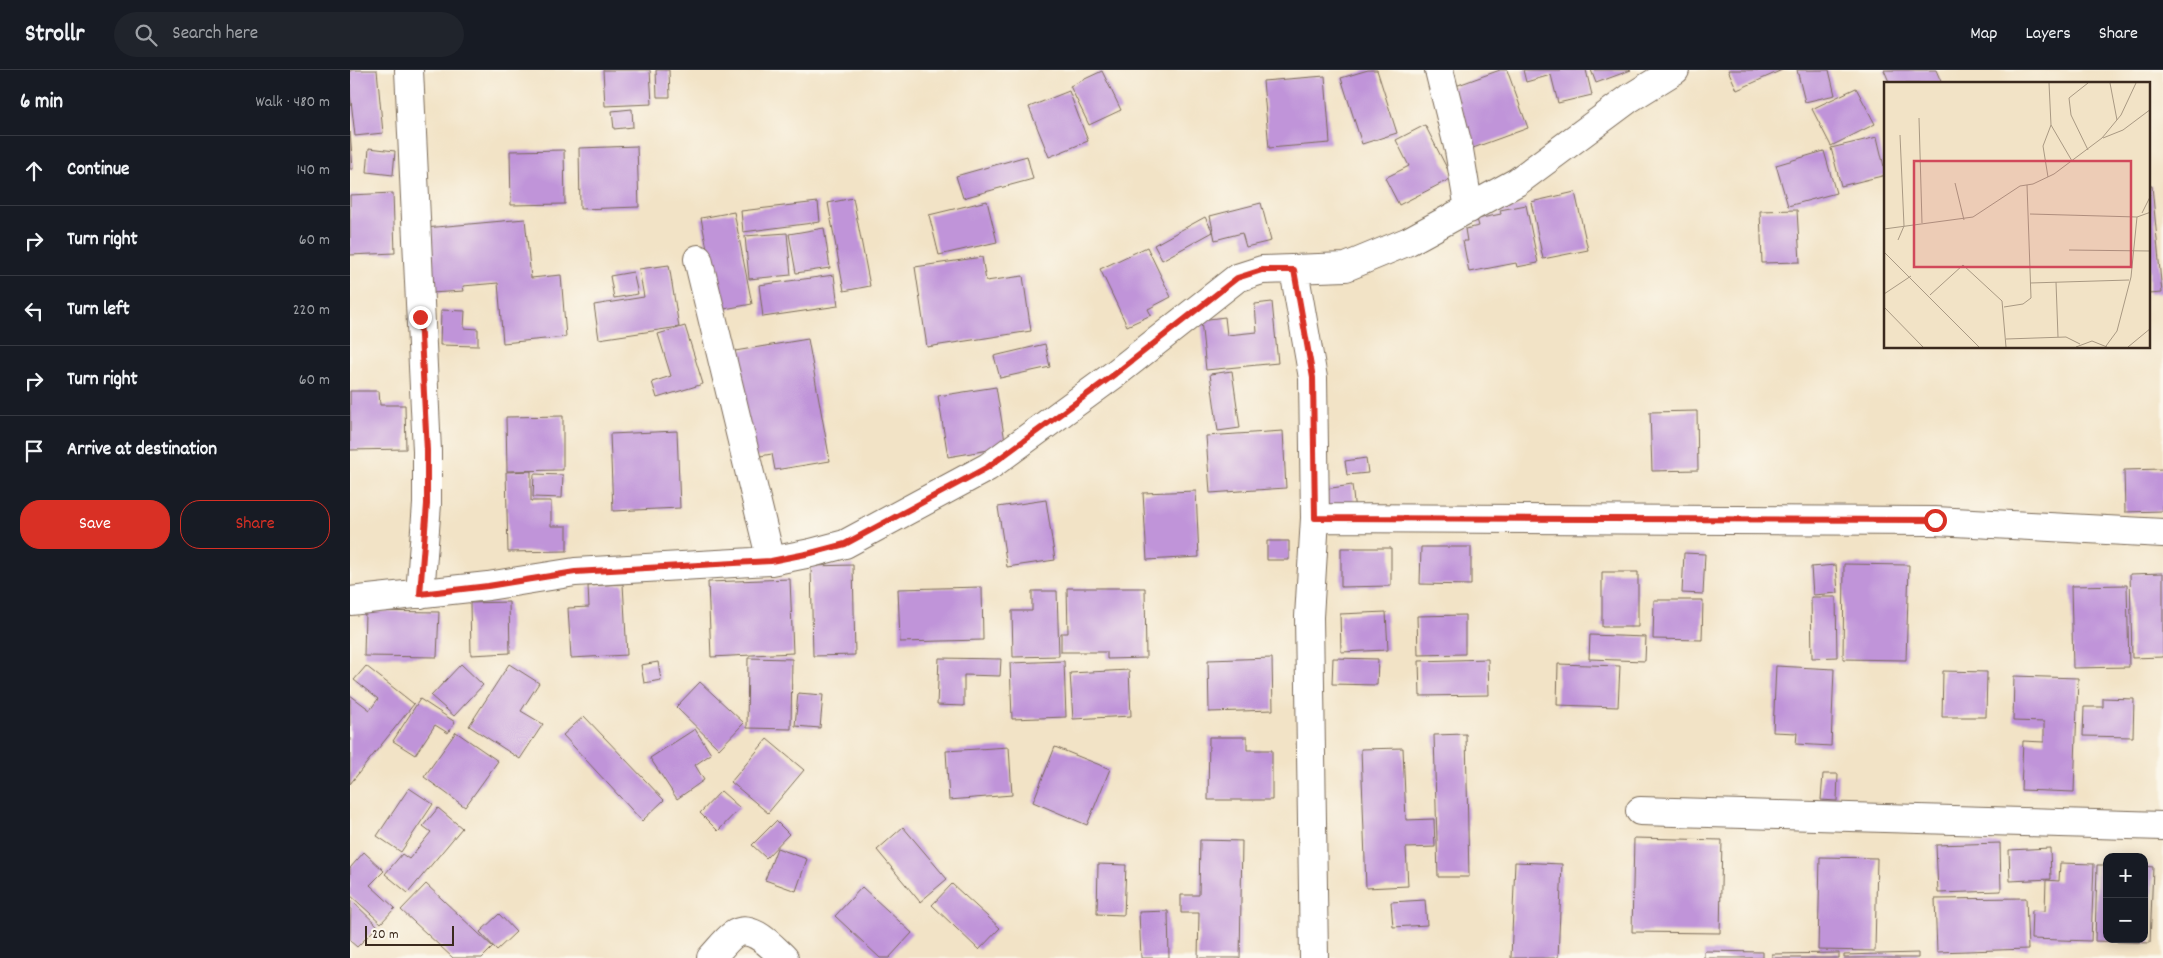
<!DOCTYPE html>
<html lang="en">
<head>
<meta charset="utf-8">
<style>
  body { margin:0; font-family:Dekko,sans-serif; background:#20242c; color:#f1f3f6 }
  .controls { position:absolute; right:15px; bottom:15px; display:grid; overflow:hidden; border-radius:10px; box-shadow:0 2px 12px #0003 }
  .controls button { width:45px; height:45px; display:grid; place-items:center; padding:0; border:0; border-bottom:1px solid #363941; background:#171b24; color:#f1f3f6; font:25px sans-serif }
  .scale { position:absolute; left:15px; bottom:12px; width:89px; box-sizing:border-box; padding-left:5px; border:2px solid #3b2a1e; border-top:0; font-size:14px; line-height:18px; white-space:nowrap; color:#3b2a1e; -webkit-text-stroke:4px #fbf7ec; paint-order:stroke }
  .stop { position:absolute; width:15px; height:15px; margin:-11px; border:4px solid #d93025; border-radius:50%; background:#fff }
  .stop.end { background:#d93025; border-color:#fff; box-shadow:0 1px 5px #0008 }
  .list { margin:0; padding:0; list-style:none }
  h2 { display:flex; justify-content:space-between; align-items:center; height:65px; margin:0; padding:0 20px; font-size:21px }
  h2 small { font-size:16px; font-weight:400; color:#9ea1a6 }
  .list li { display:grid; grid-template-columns:32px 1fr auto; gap:15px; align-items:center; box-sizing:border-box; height:70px; padding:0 20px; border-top:1px solid #363941 }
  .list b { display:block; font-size:19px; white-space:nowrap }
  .list em { font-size:16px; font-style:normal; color:#9ea1a6 }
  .actions { display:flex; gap:10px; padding:15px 20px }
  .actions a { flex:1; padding:11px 0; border:1px solid #d93025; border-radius:20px; text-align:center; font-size:18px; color:#d93025 }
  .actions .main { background:#d93025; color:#fff }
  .icon { flex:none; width:28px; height:28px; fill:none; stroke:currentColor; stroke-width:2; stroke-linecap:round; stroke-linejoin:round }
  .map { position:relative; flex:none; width:1813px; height:888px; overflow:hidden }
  header { display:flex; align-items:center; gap:30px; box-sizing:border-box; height:70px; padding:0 25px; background:#171b24; border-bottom:1px solid #363941 }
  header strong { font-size:24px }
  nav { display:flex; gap:28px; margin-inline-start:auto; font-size:18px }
  .search { width:350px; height:45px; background:#20242c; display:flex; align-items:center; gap:12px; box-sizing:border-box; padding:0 18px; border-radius:28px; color:#9ea1a6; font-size:19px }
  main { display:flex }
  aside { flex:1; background:#171b24 }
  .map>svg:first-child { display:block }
</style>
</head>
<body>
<header>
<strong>Strollr</strong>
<div class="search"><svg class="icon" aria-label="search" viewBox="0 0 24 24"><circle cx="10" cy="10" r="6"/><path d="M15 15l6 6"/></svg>Search here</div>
<nav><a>Map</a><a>Layers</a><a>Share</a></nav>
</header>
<main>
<aside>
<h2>6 min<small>Walk · 480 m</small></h2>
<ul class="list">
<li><svg class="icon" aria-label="ahead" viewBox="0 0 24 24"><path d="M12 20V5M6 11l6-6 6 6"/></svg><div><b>Continue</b></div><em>140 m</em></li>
<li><svg class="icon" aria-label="right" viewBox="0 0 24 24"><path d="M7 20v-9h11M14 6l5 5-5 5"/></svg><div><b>Turn right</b></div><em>60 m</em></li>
<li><svg class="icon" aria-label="left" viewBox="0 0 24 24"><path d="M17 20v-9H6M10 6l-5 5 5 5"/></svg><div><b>Turn left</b></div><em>220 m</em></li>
<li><svg class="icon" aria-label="right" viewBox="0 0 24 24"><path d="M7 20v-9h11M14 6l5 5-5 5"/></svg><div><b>Turn right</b></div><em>60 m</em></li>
<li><svg class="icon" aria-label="arrive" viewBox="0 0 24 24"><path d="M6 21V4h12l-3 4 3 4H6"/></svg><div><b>Arrive at destination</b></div></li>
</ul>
<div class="actions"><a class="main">Save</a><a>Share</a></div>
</aside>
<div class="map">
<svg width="1813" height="888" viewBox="0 0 1813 888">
  <rect width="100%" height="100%" fill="#fbf7ec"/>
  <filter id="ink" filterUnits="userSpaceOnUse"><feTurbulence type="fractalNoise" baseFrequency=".02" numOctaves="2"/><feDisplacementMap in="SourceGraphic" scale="10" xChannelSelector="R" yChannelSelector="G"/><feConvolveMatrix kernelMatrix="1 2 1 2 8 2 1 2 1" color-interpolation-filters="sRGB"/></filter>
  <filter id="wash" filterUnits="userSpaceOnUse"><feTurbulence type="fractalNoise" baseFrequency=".0096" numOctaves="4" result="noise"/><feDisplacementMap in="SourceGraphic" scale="20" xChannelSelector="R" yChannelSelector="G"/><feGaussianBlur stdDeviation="1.12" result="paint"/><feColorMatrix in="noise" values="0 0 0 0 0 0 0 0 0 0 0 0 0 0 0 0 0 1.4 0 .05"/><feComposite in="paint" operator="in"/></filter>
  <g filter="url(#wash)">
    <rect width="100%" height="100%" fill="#f2e3c6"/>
    <g id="blocks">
      <path fill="#c094d9" d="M0,0H27L33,63L5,66L0,22Z
        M253,0H300L302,34L255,36Z
        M306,0H319L320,27H307Z
        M1018,0H1027L1047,63L1012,74L991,8Z
        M1150,0H1157L1178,58L1123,78L1100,18Z
        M1173,0H1236L1242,25L1208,33L1201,5L1176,12Z
        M1241,0H1281L1246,13Z
        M1378,0H1432L1387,20Z
        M1447,0H1479L1485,25L1455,32Z
        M1534,0H1586L1592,14H1540Z
        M752,1L771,40L739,55L720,16Z
        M975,6L980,73L919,78L913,11Z
        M1506,18L1525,54L1481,76L1462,39Z
        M719,21L738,71L699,87L679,37Z
        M282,39L283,57L264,59L262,41Z
        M1075,55L1102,108L1049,135L1035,108L1059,96L1046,70Z
        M0,62L3,99H0Z
        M1527,67L1536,105L1491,116L1481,78Z
        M287,76L289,137L230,139L229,78Z
        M19,78L45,81L43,105L17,102Z
        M214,80L215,134L161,135L160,81Z
        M1474,81L1486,123L1438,136L1426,95Z
        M677,86L683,109L613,128L606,106Z
        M1799,116H1802L1812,223L1799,224Z
        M1225,122L1238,180L1193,189L1181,132Z
        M43,123L45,183L0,185V125Z
        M503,128L520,216L494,221L478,133Z
        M637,131L647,172L589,185L579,145Z
        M468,132L470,152L393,162L391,141Z
        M911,133L921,171L896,177L892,163L865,170L860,146Z
        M1176,135L1188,193L1167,197L1166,193L1119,202L1113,171H1117L1115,159L1129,156L1127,149L1151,144L1150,140Z
        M1447,140L1450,192L1412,193L1410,141Z
        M384,142L402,234L369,240L351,148Z
        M855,147L863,162L812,190L804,175Z
        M175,149L181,208L211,205L216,267L153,273L148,213L113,216L114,221L81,223L75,158Z
        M474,158L480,198L446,203L439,164Z
        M437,163L441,205L399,209L395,166Z
        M797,177L821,227L798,239L801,245L777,256L750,199Z
        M632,187L636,211L673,206L681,261L577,277L565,197Z
        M319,195L329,257L249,269L244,235L294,227L289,199Z
        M283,202L288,224L264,228L260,206Z
        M484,205L488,236L413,247L409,215Z
        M922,232L928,293L856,300L851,250L875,247L877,265L907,262L905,234Z
        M91,240L115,241L114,258L128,259V276L90,275Z
        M335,256L353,314L307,328L302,312L321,306L308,264Z
        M458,269L480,391L425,400L422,384L404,387L385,281Z
        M695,274L700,297L650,308L644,286Z
        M882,301L890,358L868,361L860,304Z
        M646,317L656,377L598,387L588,326Z
        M0,321H29L30,335H55L56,379L0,380Z
        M1347,341L1348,400L1302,401L1300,342Z
        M213,346V400L157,401L156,347Z
        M327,361L330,438L263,441L260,364Z
        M933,361L936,418L860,423L856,366Z
        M1016,388L1018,403L997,405L995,391Z
        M1813,399V441L1775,442L1774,400Z
        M181,401V431H201V456H217V481L158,482L156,402Z
        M184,404L213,405L212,428L183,427Z
        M1002,415L1005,441L979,444L975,419Z
        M846,421L849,487L797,490L793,423Z
        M696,430L705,490L657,497L648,437Z
        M917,471H939V490H917Z
        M1071,477H1121V515L1070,514Z
        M991,478H1041V516L991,517Z
        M1334,483L1355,484L1353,524L1332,523Z
        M1494,494L1559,495L1556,590L1493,589Z
        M503,495L505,585L463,586L461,496Z
        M1486,495L1488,523L1463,525L1461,497Z
        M1252,502H1288V557H1252Z
        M1813,503V587L1782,588L1780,504Z
        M440,509L443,583L361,587L358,512Z
        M273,514L277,585L221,588L218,538L239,537L238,516Z
        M1777,515L1779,597L1723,598L1721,516Z
        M632,517L633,570L550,572L548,519Z
        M717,518H795L796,588L757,589V582H711V563H718Z
        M682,521H707L709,586L663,587L662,541H682Z
        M1461,527H1486L1487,587L1462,588Z
        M1304,530H1353L1352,570L1303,569Z
        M159,532L160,583L121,585L120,533Z
        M15,541L89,542L87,587L14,586Z
        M1036,542L1038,580L991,582L990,544Z
        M1115,545V584L1068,585L1067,546Z
        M1240,565L1296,567L1295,591L1239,589Z
        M398,588L442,589L441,659L397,658Z
        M589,588L651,589L650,606L614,605V636L587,635Z
        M922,588L923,640L859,642L858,590Z
        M983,588L1028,589L1027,615L982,614Z
        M1138,589L1139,625L1070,626L1069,591Z
        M714,591L716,647L662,649L660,593Z
        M308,592L311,610L294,613L291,595Z
        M111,594L133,615L104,646L81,626Z
        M159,594L189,613L171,641L193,654L170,689L119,656Z
        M1208,594L1270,596L1268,637L1207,635Z
        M16,596L64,634L0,714V625L20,640L28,629L4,610Z
        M1426,596L1484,599L1481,676L1446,674L1447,663L1423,662Z
        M779,600L781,646L723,649L720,603Z
        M1593,601L1637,602L1636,647H1592Z
        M1664,606L1728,608L1724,722L1671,720L1673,671L1694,672V652L1663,651Z
        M350,612L394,653L369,679L326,637Z
        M448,623L473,625L470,658L445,656Z
        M1753,628L1784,629L1783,667L1733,666L1734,637H1753Z
        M70,629L105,652L98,663L85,655L65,685L43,671Z
        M234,646L314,730L292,751L213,665Z
        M345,659L361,684L345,695L354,710L327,729L300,688Z
        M106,662L148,691L115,737L74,707Z
        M1116,664L1119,807H1088L1084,665Z
        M859,667H897V680H922V730H858Z
        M417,669L454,700L418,743L381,712Z
        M659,677L662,725L599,730L596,681Z
        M705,677L760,699L737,755L683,732Z
        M1053,678L1056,750L1084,749L1085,777L1056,778L1058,816L1016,818L1011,679Z
        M1473,704H1488L1487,731L1471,730Z
        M59,718L83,734L51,782L27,766Z
        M371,721L390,738L368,761L350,743Z
        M88,738L112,758L58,823L35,804L52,784L59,789L81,762L73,756Z
        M426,751L439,764L416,788L402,775Z
        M553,757L597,809L570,832L527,780Z
        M1284,768L1372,770L1370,863L1282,862Z
        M850,770L892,771L890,888H848L849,843H831V825H849Z
        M1650,773L1651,821L1588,823L1586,775Z
        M427,778L457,789L446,821L415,810Z
        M1700,778L1701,809L1660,811L1659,780Z
        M14,782L34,801L20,815L45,838L31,853L0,825V798Z
        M1470,787L1527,788L1525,881L1468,880Z
        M1165,792L1212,794L1208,888H1161Z
        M1710,793L1744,794L1741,871L1681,869L1682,840L1695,841L1696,810L1709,811Z
        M748,794L776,795L774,845L747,844Z
        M1747,795H1757V869H1794V796L1803,797L1800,873L1745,871Z
        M76,814L143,877L132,888H103L51,840Z
        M602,814L650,858L629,880L582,835Z
        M512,817L562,863L539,888H530L485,846Z
        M1676,828L1678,879L1587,882L1585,829Z
        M1,830L28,856L7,877L0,871Z
        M1075,830L1077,855L1043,857L1041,832Z
        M818,841L819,888H791L789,842Z
        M149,844L166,862L147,880L130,862Z
        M1354,881L1413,882V888H1354Z
        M1489,883V888H1422V884Z
        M1568,883V888H1494V885Z"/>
    </g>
  </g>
  <g filter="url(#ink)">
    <use href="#blocks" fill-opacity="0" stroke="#7b6b59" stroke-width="1"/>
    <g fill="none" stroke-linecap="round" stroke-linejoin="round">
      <g stroke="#7b6b59" stroke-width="30">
        <path id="minor" d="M59,0L77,381V434L70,524
          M1089,0L1109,80L1119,139
          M348,189L421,491
          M944,200L963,308L965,448L959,547L964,888
          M965,448L1585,451L1813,463
          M0,531L138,516L225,502L421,491L461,483L495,474L638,397L765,304L887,208L912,200L996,197L1059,171L1167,112L1280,28L1325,0
          M1290,741L1813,756
          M361,888C368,881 375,871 383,865C401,852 422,877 434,888"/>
      </g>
      <use href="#minor" stroke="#fff" stroke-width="28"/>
    </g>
  </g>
  <g fill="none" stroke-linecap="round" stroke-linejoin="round" filter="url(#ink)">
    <path stroke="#d93025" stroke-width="6" d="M70,247L77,381V434L70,524L138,516L225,502L421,491L461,483L495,474L638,397L765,304L887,208L912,200H944L963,308L965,448L1585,450"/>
  </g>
  <g transform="translate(1534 12)">
    <rect width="266" height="266" fill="#f2e3c6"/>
    <path fill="none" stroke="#a99983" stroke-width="1" d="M165,1L167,43L188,79M226,1L233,38M35,36L38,141M219,56L239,48L267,27M204,68L187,33L185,16L204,1M164,95L159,64L167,43M71,101L80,138M258,131L267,113M146,132L253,135L267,130M0,147L89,135L136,104L149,102L170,92L218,56L237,33L252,1M14,158L20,144L16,53M185,168L267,169M0,170L95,265M172,200L174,255M146,201L245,198M0,212L27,194M46,213L79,183L118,219L122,265M0,225L39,265M120,225L139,222L147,216L143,103M122,257L182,255L196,262M222,264L233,249L247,195L253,135M192,265L208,259L223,265M244,265L267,246"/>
    <path fill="#d1495b" fill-opacity="0.15" stroke="#d1495b" stroke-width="2.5" d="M30,79H247V185H30Z"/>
    <rect width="266" height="266" fill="none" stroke="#3b2a1e" stroke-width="2.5"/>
  </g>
</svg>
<div class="controls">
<button>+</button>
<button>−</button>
</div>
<div class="scale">20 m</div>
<div class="stop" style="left:1585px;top:450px"></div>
<div class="stop end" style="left:70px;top:247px"></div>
</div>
</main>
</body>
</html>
